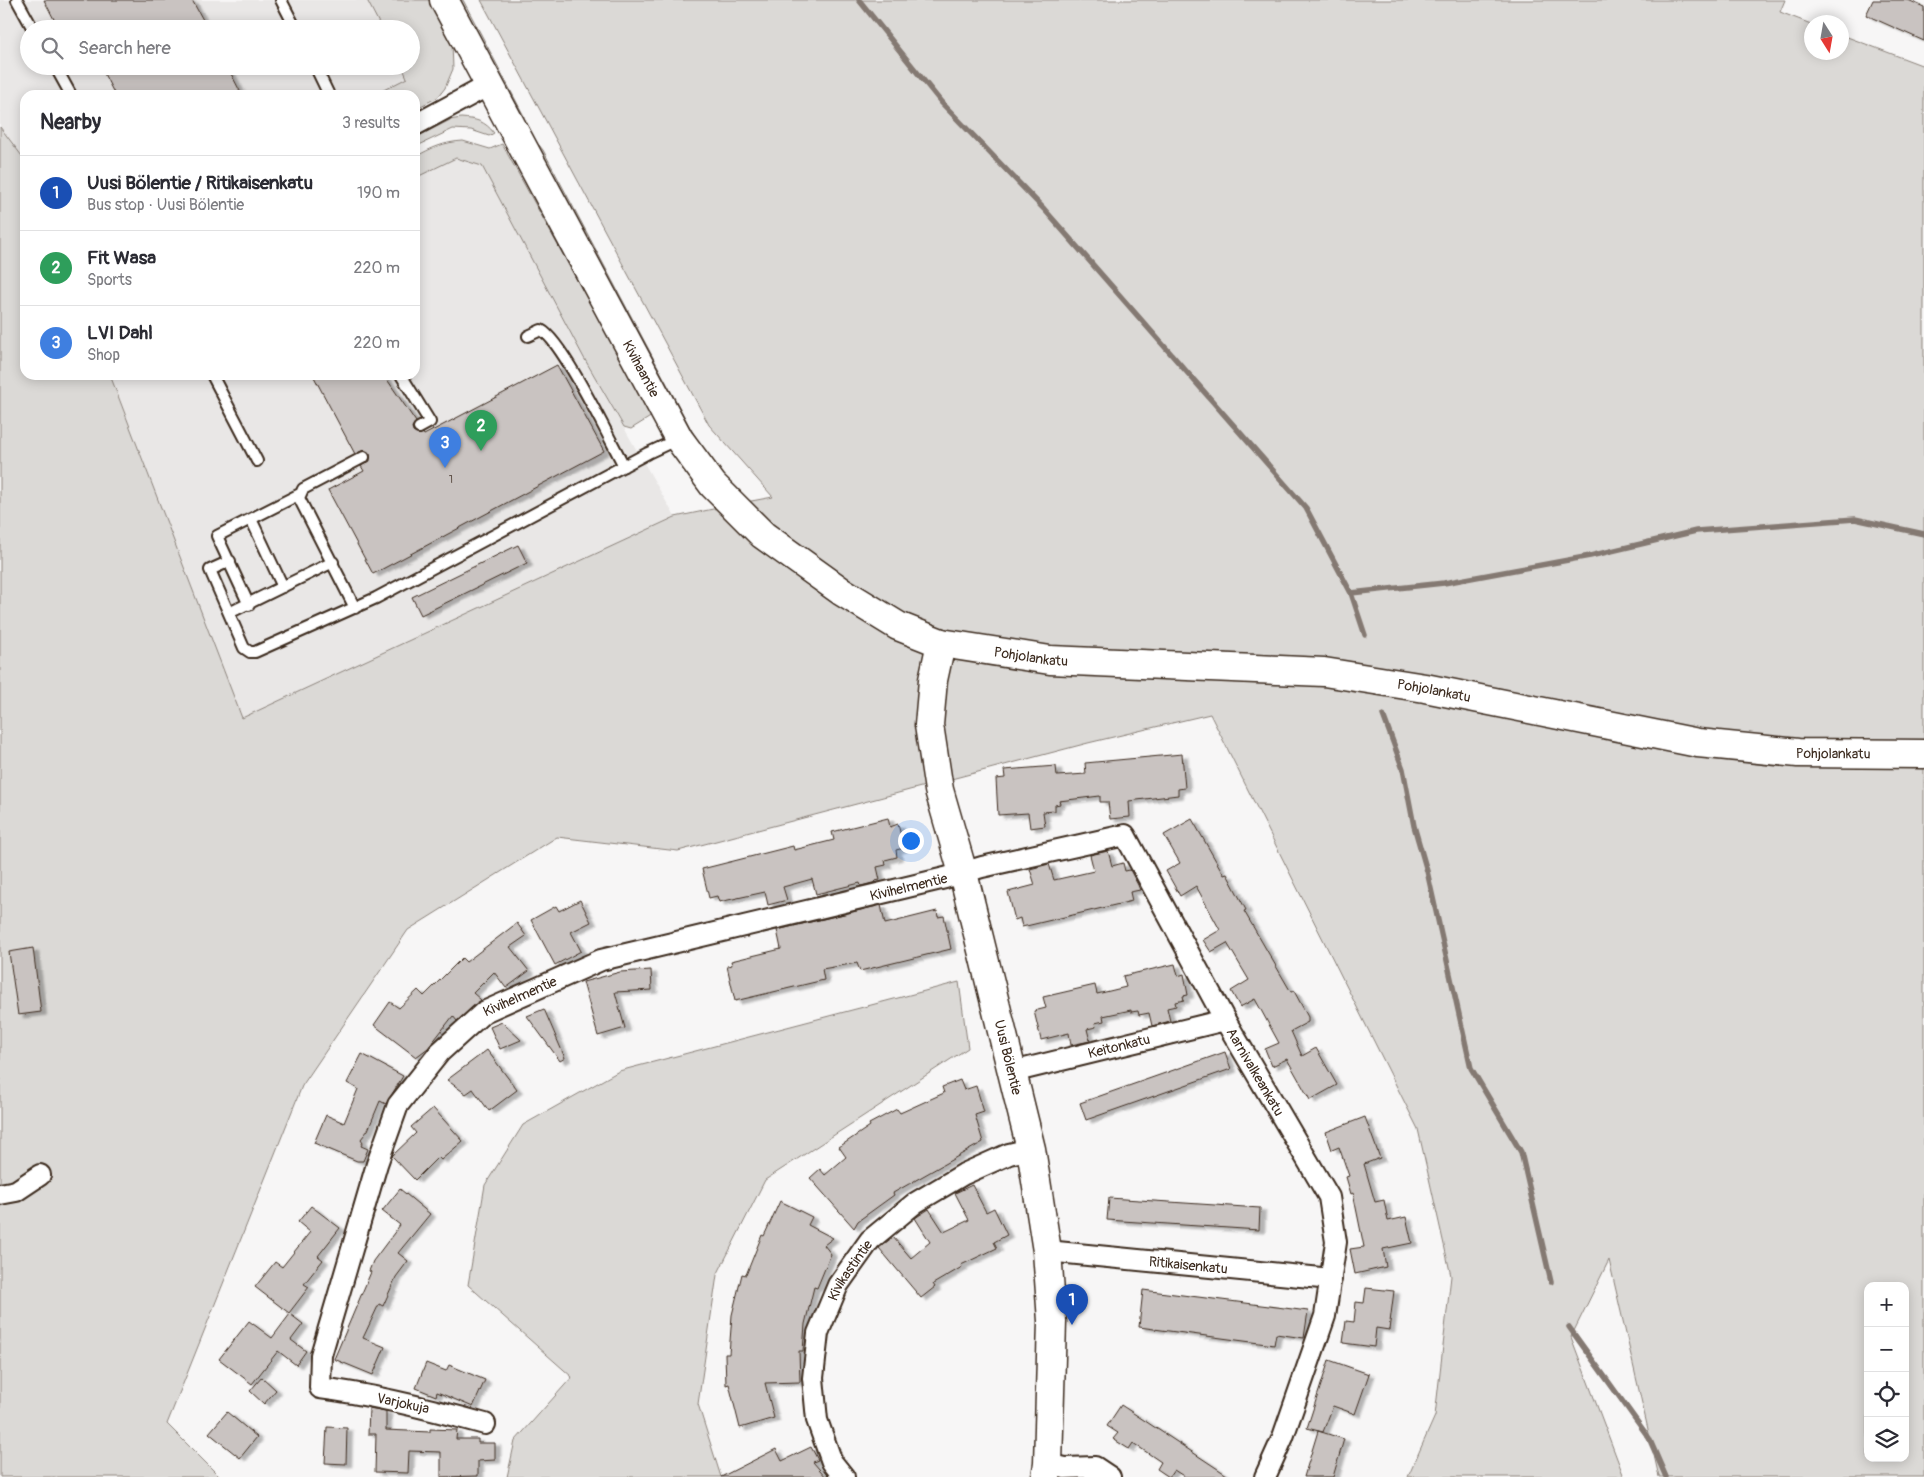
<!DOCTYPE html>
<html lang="en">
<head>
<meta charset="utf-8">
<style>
  body { margin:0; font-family:Pangolin,sans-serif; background:#f7f7f7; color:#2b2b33 }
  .controls { position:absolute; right:15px; bottom:15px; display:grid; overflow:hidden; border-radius:10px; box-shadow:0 2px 12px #0003 }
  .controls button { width:45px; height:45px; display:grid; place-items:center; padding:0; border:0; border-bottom:1px solid #e1e1e2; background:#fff; color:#2b2b33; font:25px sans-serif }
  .compass { position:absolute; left:1804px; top:15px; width:45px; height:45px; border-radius:50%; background:#fff; box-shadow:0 2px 12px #0003; rotate:169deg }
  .you { position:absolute; left:910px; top:840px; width:18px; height:18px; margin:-12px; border:4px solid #fff; border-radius:50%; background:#1a73e8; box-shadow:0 0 0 8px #1a73e833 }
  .badge { display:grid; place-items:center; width:32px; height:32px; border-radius:50%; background:#7c3aed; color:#fff; font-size:16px; font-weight:700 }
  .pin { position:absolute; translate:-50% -41px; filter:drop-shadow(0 1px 2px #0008) }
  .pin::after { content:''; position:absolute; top:26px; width:18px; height:15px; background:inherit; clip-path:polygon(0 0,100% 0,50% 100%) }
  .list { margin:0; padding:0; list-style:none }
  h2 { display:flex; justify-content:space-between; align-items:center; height:65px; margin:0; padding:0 20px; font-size:21px }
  h2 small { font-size:16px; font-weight:400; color:#7c7c81 }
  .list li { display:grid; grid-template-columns:32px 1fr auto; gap:15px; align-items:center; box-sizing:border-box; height:75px; padding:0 20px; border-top:1px solid #e1e1e2 }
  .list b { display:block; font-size:19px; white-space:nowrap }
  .list p { margin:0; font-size:16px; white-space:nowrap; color:#7c7c81 }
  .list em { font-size:16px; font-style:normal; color:#7c7c81 }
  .icon { flex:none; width:28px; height:28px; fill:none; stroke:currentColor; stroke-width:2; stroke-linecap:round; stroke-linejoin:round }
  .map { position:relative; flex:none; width:1924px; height:1477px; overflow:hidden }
  .search { position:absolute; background:#fff; box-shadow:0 2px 12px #0003; left:20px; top:20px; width:400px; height:55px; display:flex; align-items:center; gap:12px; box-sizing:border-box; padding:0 18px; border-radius:28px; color:#7c7c81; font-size:19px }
  .panel { position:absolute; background:#fff; box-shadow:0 2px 12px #0003; left:20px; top:90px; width:400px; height:290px; border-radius:15px }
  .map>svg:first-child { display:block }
</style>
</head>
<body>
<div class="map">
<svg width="1924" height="1477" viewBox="0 0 1924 1477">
  <defs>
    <filter id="shadow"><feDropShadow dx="5.5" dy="3" stdDeviation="1" flood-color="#0004"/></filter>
  </defs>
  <rect width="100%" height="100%" fill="#f7f6f6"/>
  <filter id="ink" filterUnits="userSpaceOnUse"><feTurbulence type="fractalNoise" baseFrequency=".02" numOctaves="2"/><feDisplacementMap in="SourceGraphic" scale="10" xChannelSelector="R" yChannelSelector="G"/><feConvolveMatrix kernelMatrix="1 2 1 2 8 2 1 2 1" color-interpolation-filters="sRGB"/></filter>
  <g filter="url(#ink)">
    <path fill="#e9e7e6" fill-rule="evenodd" d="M0,0H398L436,71L415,95H25V160L0,127ZM29,29H411V66H29Z
      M449,156L482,166L584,358L675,517L242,718L110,375H415V174Z"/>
    <path fill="#dbd9d6" stroke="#8b827a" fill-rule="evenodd" d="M367,0H429L452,42L453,69L445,88L438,97L415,109V95H374L407,78L402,66H411V29H382Z
      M457,0H463L524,116L523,121Z
      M481,0H1785L1780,12L1811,24L1812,52H1842V35L1924,66V1477H1659L1609,1260L1571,1337L1624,1477H1408L1435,1416L1451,1276L1418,1129L1210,714L1088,743L678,851L557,837L408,930L302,1086L167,1424L220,1477H0V127L25,160V375H110L242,718L675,517L737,504L712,475L536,146L539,145L543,150L692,431L718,473L746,502L773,497L709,425ZM1868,1286H1905V1458H1868Z
      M461,118C476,119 485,121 494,133L489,136L471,130L453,129L415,147V138L450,120Z
      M463,141L490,149L502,144L652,416L631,429L624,427L584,358L482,166L456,158L415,178V157C431,148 444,142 463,141Z
      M959,982L968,1048L765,1180L717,1275L698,1404L721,1477H507L515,1441L572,1377L468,1285L485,1185L523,1125L619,1071Z"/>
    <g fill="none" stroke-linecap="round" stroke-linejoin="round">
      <path stroke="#847972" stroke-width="5.5" d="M859,0L941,102L1044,209L1306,508L1351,593L1365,635
        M1351,593L1444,583L1590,556L1696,531L1855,519L1924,534
        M1383,715L1403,769L1414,826L1427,871L1471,1068L1521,1152L1551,1282
        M1569,1327L1649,1438L1666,1477"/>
    </g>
    <path fill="#c9c3c1" stroke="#3b2a1e" filter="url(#shadow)" d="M44,0H192L208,29H81L78,23L66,29H59Z
      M1873,0H1908L1924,7V41L1866,15Z
      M100,66H227L242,95H115Z
      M557,365L604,451L373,574L328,490L364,471L361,466L370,461V454L364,450L355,454L313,375H384L416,422L412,427L413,432L416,434L423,433L424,435Z
      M518,545L527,563L421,615L412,597Z
      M1182,754L1185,788L1178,789V795L1129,801L1130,817L1110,819L1108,802H1100V796L1059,801L1060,804L1055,805V811L1043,812L1045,826L1030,828L1028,813L998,815L996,779L1005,778L1004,770L1056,766L1057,776L1086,774L1085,763Z
      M888,818L890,827L898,824L904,848L896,850L897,857L885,860L886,865L877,867L880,880L875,881L876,882L861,886L860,883L816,894L812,879L783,887L787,900L768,905L765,892L719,902L717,896L709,898L702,869L793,846L794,850L834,840L832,832Z
      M1192,819L1224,875L1227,874L1246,910L1244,911L1291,992L1294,991L1308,1017V1022L1291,1031L1302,1056L1316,1048L1337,1085L1310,1100L1287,1059L1272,1066L1265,1049L1279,1043L1255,999L1240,1007L1231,991L1249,980L1227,943L1211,952L1203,940L1220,930L1196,886L1180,896L1166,871L1180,863L1164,835Z
      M1108,851L1112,866L1123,863L1125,871L1130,870L1138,885L1140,890L1130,892L1132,901L1022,927L1020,918L1015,920L1008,892L1035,885L1030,869L1049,864L1054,880L1094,871L1090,855Z
      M580,900L591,922L571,932L581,951L555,965L531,920L556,906L559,911Z
      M881,905L885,924L937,911L938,917L944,916L951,949L860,971L857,963L822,969L824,980L735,1001L727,966L732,965L731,961L781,949L777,930Z
      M517,923L526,936L510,947L529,971L506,988L494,972L473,993L481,1000L457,1021L453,1016L428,1048L416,1057L374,1025L390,1002L399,1008L418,990L424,996L462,958L466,962Z
      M33,948L41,1012L18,1015L9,952Z
      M1175,964L1178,976L1184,974L1188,995L1183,996L1184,1000L1175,1002L1176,1006L1167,1008L1170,1021L1152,1026L1149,1013L1139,1015L1138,1011L1131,1012V1010L1103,1016L1104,1021L1095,1023L1096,1027L1087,1029L1090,1041L1071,1045L1069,1033L1041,1040L1034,1011L1046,1008L1043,997L1095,985L1097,994L1126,987L1123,976Z
      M651,970L652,990L615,992L625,1028L598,1036L583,982L620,972Z
      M544,1009L565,1058L560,1061L527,1016Z
      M502,1022L521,1040L500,1049L490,1027Z
      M487,1050L517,1090L489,1111L473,1089L466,1094L447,1080Z
      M1225,1052L1231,1069L1086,1120L1080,1103Z
      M362,1054L403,1076L386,1104L380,1101L368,1130L361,1139L363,1142L361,1146L368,1149L363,1161H357L314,1143L326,1115L344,1123L358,1089L347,1083Z
      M960,1080L964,1090L976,1086L984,1112L975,1115L983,1142L893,1193L894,1195L858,1221L854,1228L810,1178L820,1169L825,1175L846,1157L839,1147L870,1126L869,1124L897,1109L900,1113L944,1093L942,1087Z
      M433,1108L463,1141L441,1160L438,1157L415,1180L392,1156L416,1133L411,1127Z
      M1365,1117L1380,1158L1364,1164L1375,1202L1384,1200L1388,1221L1406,1217L1412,1243L1383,1249L1386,1267L1355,1274L1350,1249L1364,1247L1353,1193L1351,1194L1346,1177L1349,1176L1339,1147L1332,1150L1326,1132Z
      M972,1185L986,1212L994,1208L1007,1235L994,1242L997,1248L961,1265L962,1267L933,1284L935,1287L921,1298L879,1248L893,1237L911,1258L930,1242L915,1218L929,1209L944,1232L969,1220L955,1193Z
      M400,1189L430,1214L398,1253L408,1261L396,1277L383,1306L379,1304L363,1338L385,1347L373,1375L334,1359L371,1272L369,1271L373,1261L400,1225L382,1211Z
      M1109,1198L1260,1208L1259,1230L1107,1220Z
      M780,1201L812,1217L808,1225L833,1238L824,1245L831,1254L817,1288L814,1287L805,1324L803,1351H799L800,1382L765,1383L774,1418L740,1428L729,1384L726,1385L725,1354H729L732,1315L742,1274L746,1275L762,1235L764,1236Z
      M311,1206L340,1228L318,1256L323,1260L304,1284L309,1287L289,1313L255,1287L275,1262L282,1267L310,1232L298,1222Z
      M1366,1288L1394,1291L1389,1330L1376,1328L1374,1347L1343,1343L1346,1321L1354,1322L1356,1302L1364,1303Z
      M1143,1290L1308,1311L1304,1338L1276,1334L1274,1345L1139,1327Z
      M290,1314L303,1324L291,1340L306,1351L296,1365L278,1351L252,1384L219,1359L249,1321L272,1338Z
      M1329,1360L1369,1374L1355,1414L1333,1406L1323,1432L1307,1428Z
      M426,1363L446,1371L449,1365L485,1380L473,1407L437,1392L436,1396L416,1388Z
      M262,1377L276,1390L264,1404L250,1391Z
      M1121,1405L1230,1477H1185L1174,1470L1169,1477L1157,1469L1161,1462L1133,1443L1129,1449L1113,1439L1118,1433L1107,1426Z
      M369,1408L386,1411V1430L430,1432V1429L457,1430L456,1439H478V1443H495V1460L478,1461V1476L441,1477V1452L409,1451L408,1473L375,1472L376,1434H368Z
      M227,1412L257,1437L240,1458L209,1433Z
      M327,1427L347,1428L346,1464L325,1463Z
      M1318,1431L1344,1439L1333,1477H1304Z
      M811,1447L818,1460L813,1462L826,1477H721L776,1449L782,1461Z"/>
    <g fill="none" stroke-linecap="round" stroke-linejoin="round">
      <g stroke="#3b2a1e" stroke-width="14">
        <path id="lane" d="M17,0L33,29
          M281,0L296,29
          M55,66L71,95
          M315,66L329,95
          M528,336L541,330C562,340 610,440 624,466
          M212,375L257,461
          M401,375L430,422L419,428
          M251,519L283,587
          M230,561L210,570L244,648L250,652H255L376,598L648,453L678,439
          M249,605L217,536L300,494
          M355,608L299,498L303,489L364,457
          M229,613L333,562"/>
      </g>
      <g stroke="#3b2a1e" stroke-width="24">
        <g id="street">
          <path d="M415,125L489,85"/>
          <path id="s1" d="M1012,1072L1225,1020"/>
          <path d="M0,1194L16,1191L40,1175"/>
          <path id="s2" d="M1047,1251L1331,1279"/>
          <path id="s3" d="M485,1424C431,1409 376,1395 320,1388L321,1355L377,1164L398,1105L440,1052L484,1012L601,960L945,878L982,867L1125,835L1225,1020L1329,1197L1336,1242L1325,1316L1283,1437L1265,1477"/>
          <path d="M1048,1464L1065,1468L1095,1467L1110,1477"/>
          <path id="s4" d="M844,1477L832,1462L817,1420L813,1378L818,1333L838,1285L870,1240L915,1203L964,1174L1009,1154L1031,1149"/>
        </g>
      </g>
      <g stroke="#3b2a1e" stroke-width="31">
        <g id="secondary">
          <path id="s5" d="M444,0L679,439L713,485L763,535L841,591L898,626L941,643L1050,660L1324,672L1425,688L1698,743L1798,753L1924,754"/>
          <path id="s6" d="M941,643L933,680L929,725L939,790L963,873L1031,1149L1047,1251L1052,1321L1048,1464L1046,1477"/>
        </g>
      </g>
      <use href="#lane" stroke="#fff" stroke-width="10"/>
      <use href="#street" stroke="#fff" stroke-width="20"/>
      <use href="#secondary" stroke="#fff" stroke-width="28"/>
    </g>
  </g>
  <g text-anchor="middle" stroke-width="5" stroke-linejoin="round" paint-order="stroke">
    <g font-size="11" fill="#5e5047">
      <text x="451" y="483">1</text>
    </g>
    <g font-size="14" fill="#3b2a1e" stroke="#fff">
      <text dy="5" stroke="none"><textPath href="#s5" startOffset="418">Kivihaantie</textPath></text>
      <text dy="5" stroke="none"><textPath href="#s5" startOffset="926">Pohjolankatu</textPath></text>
      <text dy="5" stroke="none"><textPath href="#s5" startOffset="1331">Pohjolankatu</textPath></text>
      <text dy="5" stroke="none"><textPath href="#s5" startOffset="1736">Pohjolankatu</textPath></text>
      <text dy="5" stroke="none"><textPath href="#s3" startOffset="1035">Kivihelmentie</textPath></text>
      <text dy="5" stroke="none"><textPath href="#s3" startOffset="630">Kivihelmentie</textPath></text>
      <text dy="5" stroke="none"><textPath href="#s1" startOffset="110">Keitonkatu</textPath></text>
      <text dy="5" stroke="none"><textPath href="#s6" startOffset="425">Uusi Bölentie</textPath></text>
      <text dy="5" stroke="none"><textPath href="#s3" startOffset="1528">Aarnivalkeankatu</textPath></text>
      <text dy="5" stroke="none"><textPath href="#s2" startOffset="142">Ritikaisenkatu</textPath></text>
      <text dy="5" stroke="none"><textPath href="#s4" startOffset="222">Kivikastintie</textPath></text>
      <text transform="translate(403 1403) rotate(12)" y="5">Varjokuja</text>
    </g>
  </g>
</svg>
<div class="controls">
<button>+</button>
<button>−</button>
<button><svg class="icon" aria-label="locate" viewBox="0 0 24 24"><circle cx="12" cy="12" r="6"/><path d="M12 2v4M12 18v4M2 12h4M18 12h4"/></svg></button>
<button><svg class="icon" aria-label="layers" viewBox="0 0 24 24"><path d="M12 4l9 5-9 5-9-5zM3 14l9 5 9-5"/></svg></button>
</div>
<svg class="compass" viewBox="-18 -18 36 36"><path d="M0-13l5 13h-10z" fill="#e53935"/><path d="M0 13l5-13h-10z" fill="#7c7c81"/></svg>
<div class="you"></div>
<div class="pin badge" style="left:1072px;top:1325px;background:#1a4fb4">1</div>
<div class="pin badge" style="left:481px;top:451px;background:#2e9e5b">2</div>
<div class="pin badge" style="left:445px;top:468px;background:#3f7fe0">3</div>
<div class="search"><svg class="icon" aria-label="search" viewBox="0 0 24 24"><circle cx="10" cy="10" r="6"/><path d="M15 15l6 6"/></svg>Search here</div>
<section class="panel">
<h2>Nearby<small>3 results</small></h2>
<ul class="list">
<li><span class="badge" style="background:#1a4fb4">1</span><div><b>Uusi Bölentie / Ritikaisenkatu</b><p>Bus stop · Uusi Bölentie</p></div><em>190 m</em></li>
<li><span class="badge" style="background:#2e9e5b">2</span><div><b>Fit Wasa</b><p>Sports</p></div><em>220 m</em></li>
<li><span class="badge" style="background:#3f7fe0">3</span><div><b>LVI Dahl</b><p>Shop</p></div><em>220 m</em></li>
</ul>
</section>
</div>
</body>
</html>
